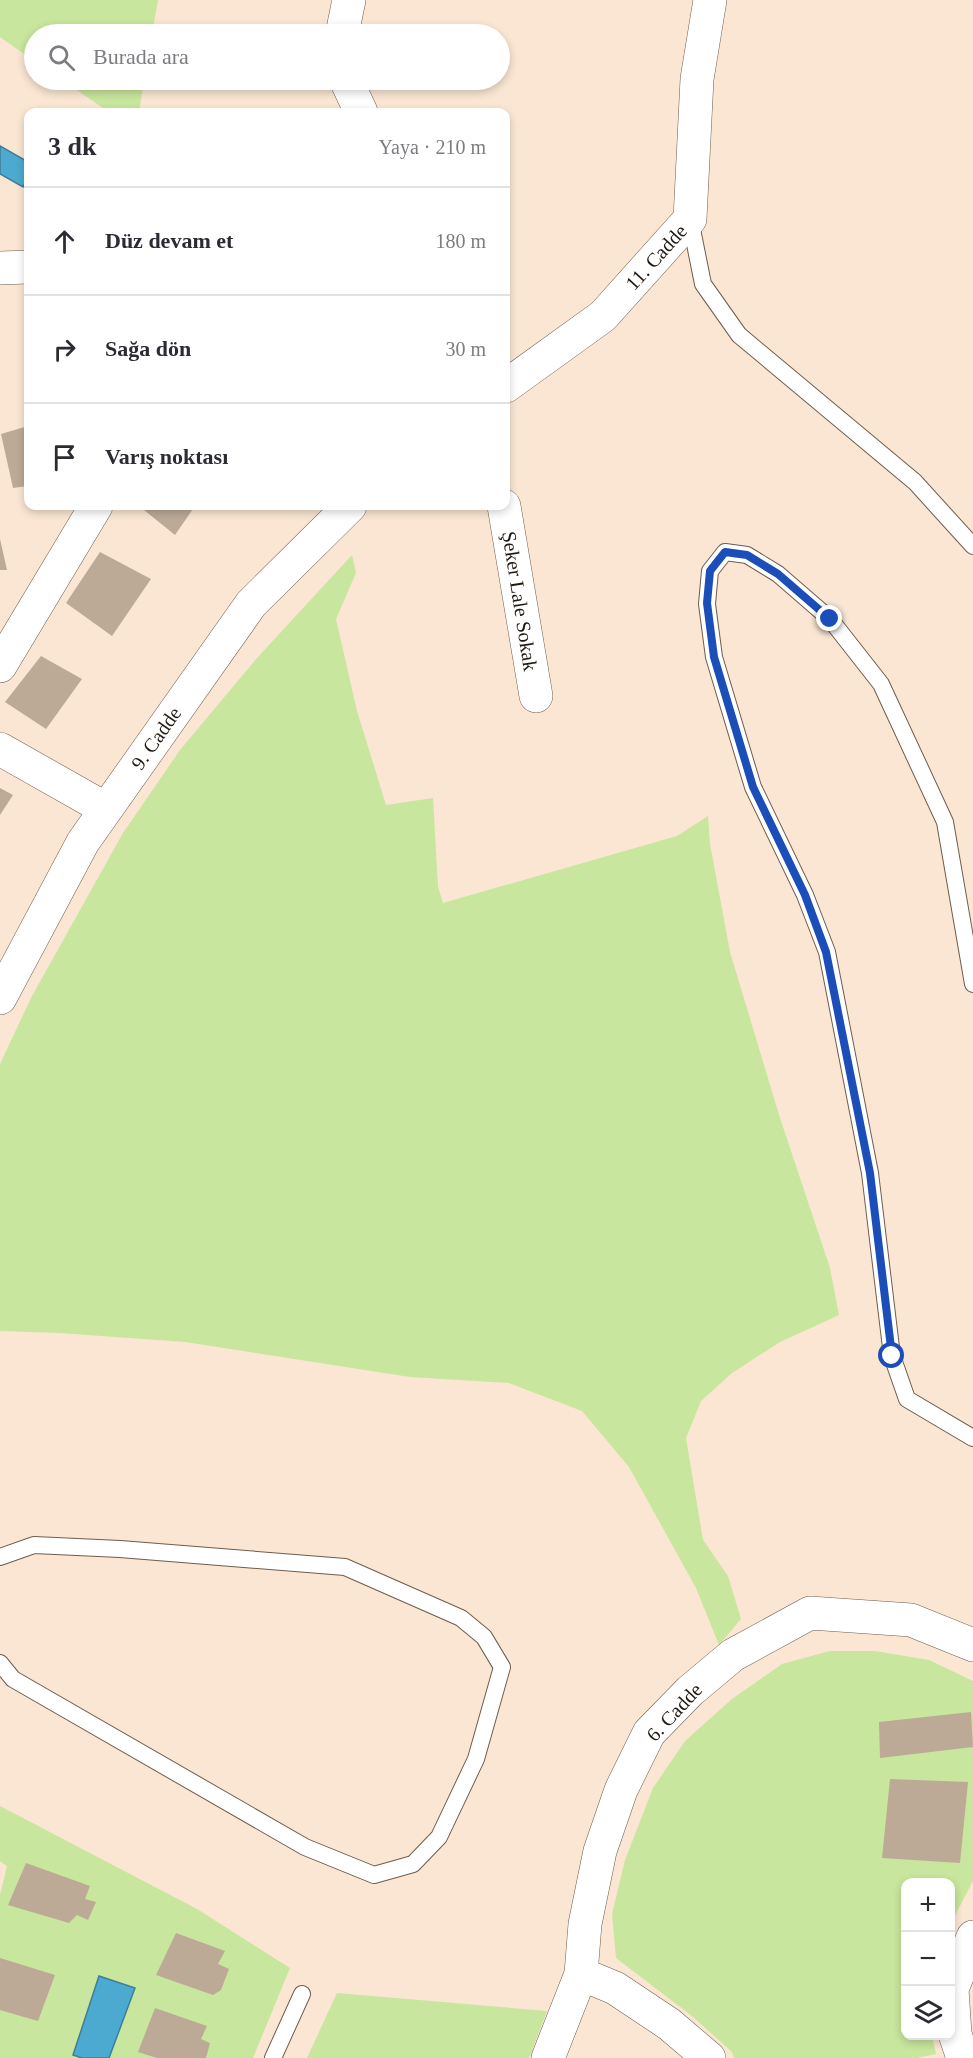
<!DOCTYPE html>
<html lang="tr">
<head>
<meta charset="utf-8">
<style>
  body { margin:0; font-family:Georgia,serif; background:#f2f2f3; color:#2b2b33 }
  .controls { position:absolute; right:18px; bottom:18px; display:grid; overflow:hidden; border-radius:12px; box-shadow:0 3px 9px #0003 }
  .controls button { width:54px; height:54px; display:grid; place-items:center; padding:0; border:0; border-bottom:2px solid #e1e1e2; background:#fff; color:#2b2b33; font:30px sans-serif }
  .stop { position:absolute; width:18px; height:18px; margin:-14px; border:4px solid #1c4eba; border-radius:50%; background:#fff }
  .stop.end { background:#1c4eba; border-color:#fff; box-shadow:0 2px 6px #0008 }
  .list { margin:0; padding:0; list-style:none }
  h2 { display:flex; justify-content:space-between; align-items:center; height:78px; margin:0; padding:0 24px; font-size:26px }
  h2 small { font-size:20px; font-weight:400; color:#7c7c81 }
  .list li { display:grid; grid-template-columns:39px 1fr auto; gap:18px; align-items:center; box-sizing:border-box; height:108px; padding:0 24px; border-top:2px solid #e1e1e2 }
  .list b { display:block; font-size:22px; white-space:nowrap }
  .list em { font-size:20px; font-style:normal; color:#7c7c81 }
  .icon { flex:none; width:33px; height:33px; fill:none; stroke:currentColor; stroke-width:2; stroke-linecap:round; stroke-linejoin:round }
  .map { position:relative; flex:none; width:973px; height:2058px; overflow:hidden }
  .search { position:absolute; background:#fff; box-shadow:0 3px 9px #0003; left:24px; top:24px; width:486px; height:66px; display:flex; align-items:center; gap:15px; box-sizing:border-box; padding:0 21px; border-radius:33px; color:#7c7c81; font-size:22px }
  .panel { position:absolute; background:#fff; box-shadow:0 3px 9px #0003; left:24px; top:108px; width:486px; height:402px; border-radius:12px }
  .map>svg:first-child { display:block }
</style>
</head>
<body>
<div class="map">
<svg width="973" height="2058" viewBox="0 0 973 2058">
  <rect width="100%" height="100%" fill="#fae6d3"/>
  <path fill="#c8e69d" d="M0,0H158L152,34H34V61L0,37Z
    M62,80H144L139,112H109Z
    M352,555L356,573L336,619L357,711L386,805L433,798L438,887L443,903L677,836L708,816L710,844L730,952L780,1118L830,1268L839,1315L780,1342L732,1373L701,1401L686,1438L703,1540L728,1576L741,1619L719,1645L696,1588L629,1467L582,1411L509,1383L410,1377L185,1342L60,1333L0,1331V1064L32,996L123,833L180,750L257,658Z
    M830,1651H875L929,1660L973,1681V1881L951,1923L950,1882H906V2036H932L936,2054L917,2058H734L732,2052L692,2016L616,1958L612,1914L625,1860L653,1788L685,1741L732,1699L782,1664Z
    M0,1806L197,1909L290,1968L253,2058H0V1895L7,1866L0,1861Z
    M337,1993L547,2011L529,2058H307Z"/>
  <path fill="#4caad0" stroke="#3f7e97" stroke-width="1.5" d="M0,146L28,162V177L23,187L0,174Z
    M99,1976L135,1988L109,2058H82L73,2055Z"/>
  <path fill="#bcaa97" d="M28,426V486L13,488L1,434Z
    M139,506H195L175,535Z
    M0,539L7,570H0Z
    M100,552L151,579L112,636L66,603Z
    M41,656L82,679L46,729L5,702Z
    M0,788L13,795L0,815Z
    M971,1712L973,1747L880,1758L879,1722Z
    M890,1779L968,1782L960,1863L882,1858Z
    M26,1863L90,1886L85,1899L96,1902L88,1920L77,1915L69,1923L8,1905Z
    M176,1933L225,1951L218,1964L229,1969L221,1990L213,1995L156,1975Z
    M0,1958L55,1975L38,2021L0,2010Z
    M155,2008L207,2026L201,2039L210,2043L206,2058H157L138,2052Z"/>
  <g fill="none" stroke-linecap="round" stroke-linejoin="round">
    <g stroke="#6e5d4d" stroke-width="18">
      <path id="lane" d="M690,219L703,284L739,335L915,482L973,546
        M973,984L945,822L881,684L830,619L778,574L747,555L725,552L710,571L707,604L714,657L753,787L805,895L827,952L870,1173L892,1356L907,1399L973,1438
        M0,1557L34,1545L120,1549L345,1567L461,1618L484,1637L502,1667L476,1759L439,1837L413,1864L374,1875L305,1847L13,1679L0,1663
        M273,2058L302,1994"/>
    </g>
    <g stroke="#6e5d4d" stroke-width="34">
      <path id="street" d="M342,34L349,0
        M346,80L361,112
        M0,268L28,267
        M506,386L603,316L690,219L697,79L710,0
        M504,506L536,696
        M0,666L96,506
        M0,749L106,809
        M0,998L83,842L251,604L350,506
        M581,1974L615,1988L669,2024L709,2058
        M548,2058L581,1974L585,1924L600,1851L621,1790L649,1733L690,1691L733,1655L810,1613L911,1620L973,1645
        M963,2058L955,2034L952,1989L973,1937"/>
    </g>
    <use href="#lane" stroke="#fff" stroke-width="16"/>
    <use href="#street" stroke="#fff" stroke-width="33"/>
  </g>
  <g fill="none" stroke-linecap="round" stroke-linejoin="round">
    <path stroke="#1c4eba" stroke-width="8" d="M830,619L778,574L747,555L725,552L710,571L707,603L714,657L753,787L805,895L826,952L870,1173L892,1356"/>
  </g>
  <g text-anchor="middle" stroke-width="4.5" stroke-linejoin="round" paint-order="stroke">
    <g font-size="20" fill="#201912" stroke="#fff">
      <text transform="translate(656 257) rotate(-48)" y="7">11. Cadde</text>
      <text transform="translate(520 601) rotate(81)" y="7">Şeker Lale Sokak</text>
      <text transform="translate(156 738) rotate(-55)" y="7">9. Cadde</text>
      <text transform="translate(674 1712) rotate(-47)" y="7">6. Cadde</text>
    </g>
  </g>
</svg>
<div class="controls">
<button>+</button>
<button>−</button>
<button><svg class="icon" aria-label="layers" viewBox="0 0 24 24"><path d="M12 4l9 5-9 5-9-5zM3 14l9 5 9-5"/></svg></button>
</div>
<div class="stop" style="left:892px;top:1356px"></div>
<div class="stop end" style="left:830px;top:619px"></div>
<div class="search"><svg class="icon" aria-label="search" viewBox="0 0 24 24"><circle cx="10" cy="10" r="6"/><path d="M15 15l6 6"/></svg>Burada ara</div>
<section class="panel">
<h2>3 dk<small>Yaya · 210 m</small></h2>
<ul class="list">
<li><svg class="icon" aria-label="ahead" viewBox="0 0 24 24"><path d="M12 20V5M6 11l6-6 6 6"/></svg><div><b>Düz devam et</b></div><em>180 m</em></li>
<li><svg class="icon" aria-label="right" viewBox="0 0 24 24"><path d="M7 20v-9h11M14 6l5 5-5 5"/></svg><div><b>Sağa dön</b></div><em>30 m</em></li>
<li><svg class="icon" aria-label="arrive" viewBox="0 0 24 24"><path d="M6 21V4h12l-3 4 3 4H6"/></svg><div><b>Varış noktası</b></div></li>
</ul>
</section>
</div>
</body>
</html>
